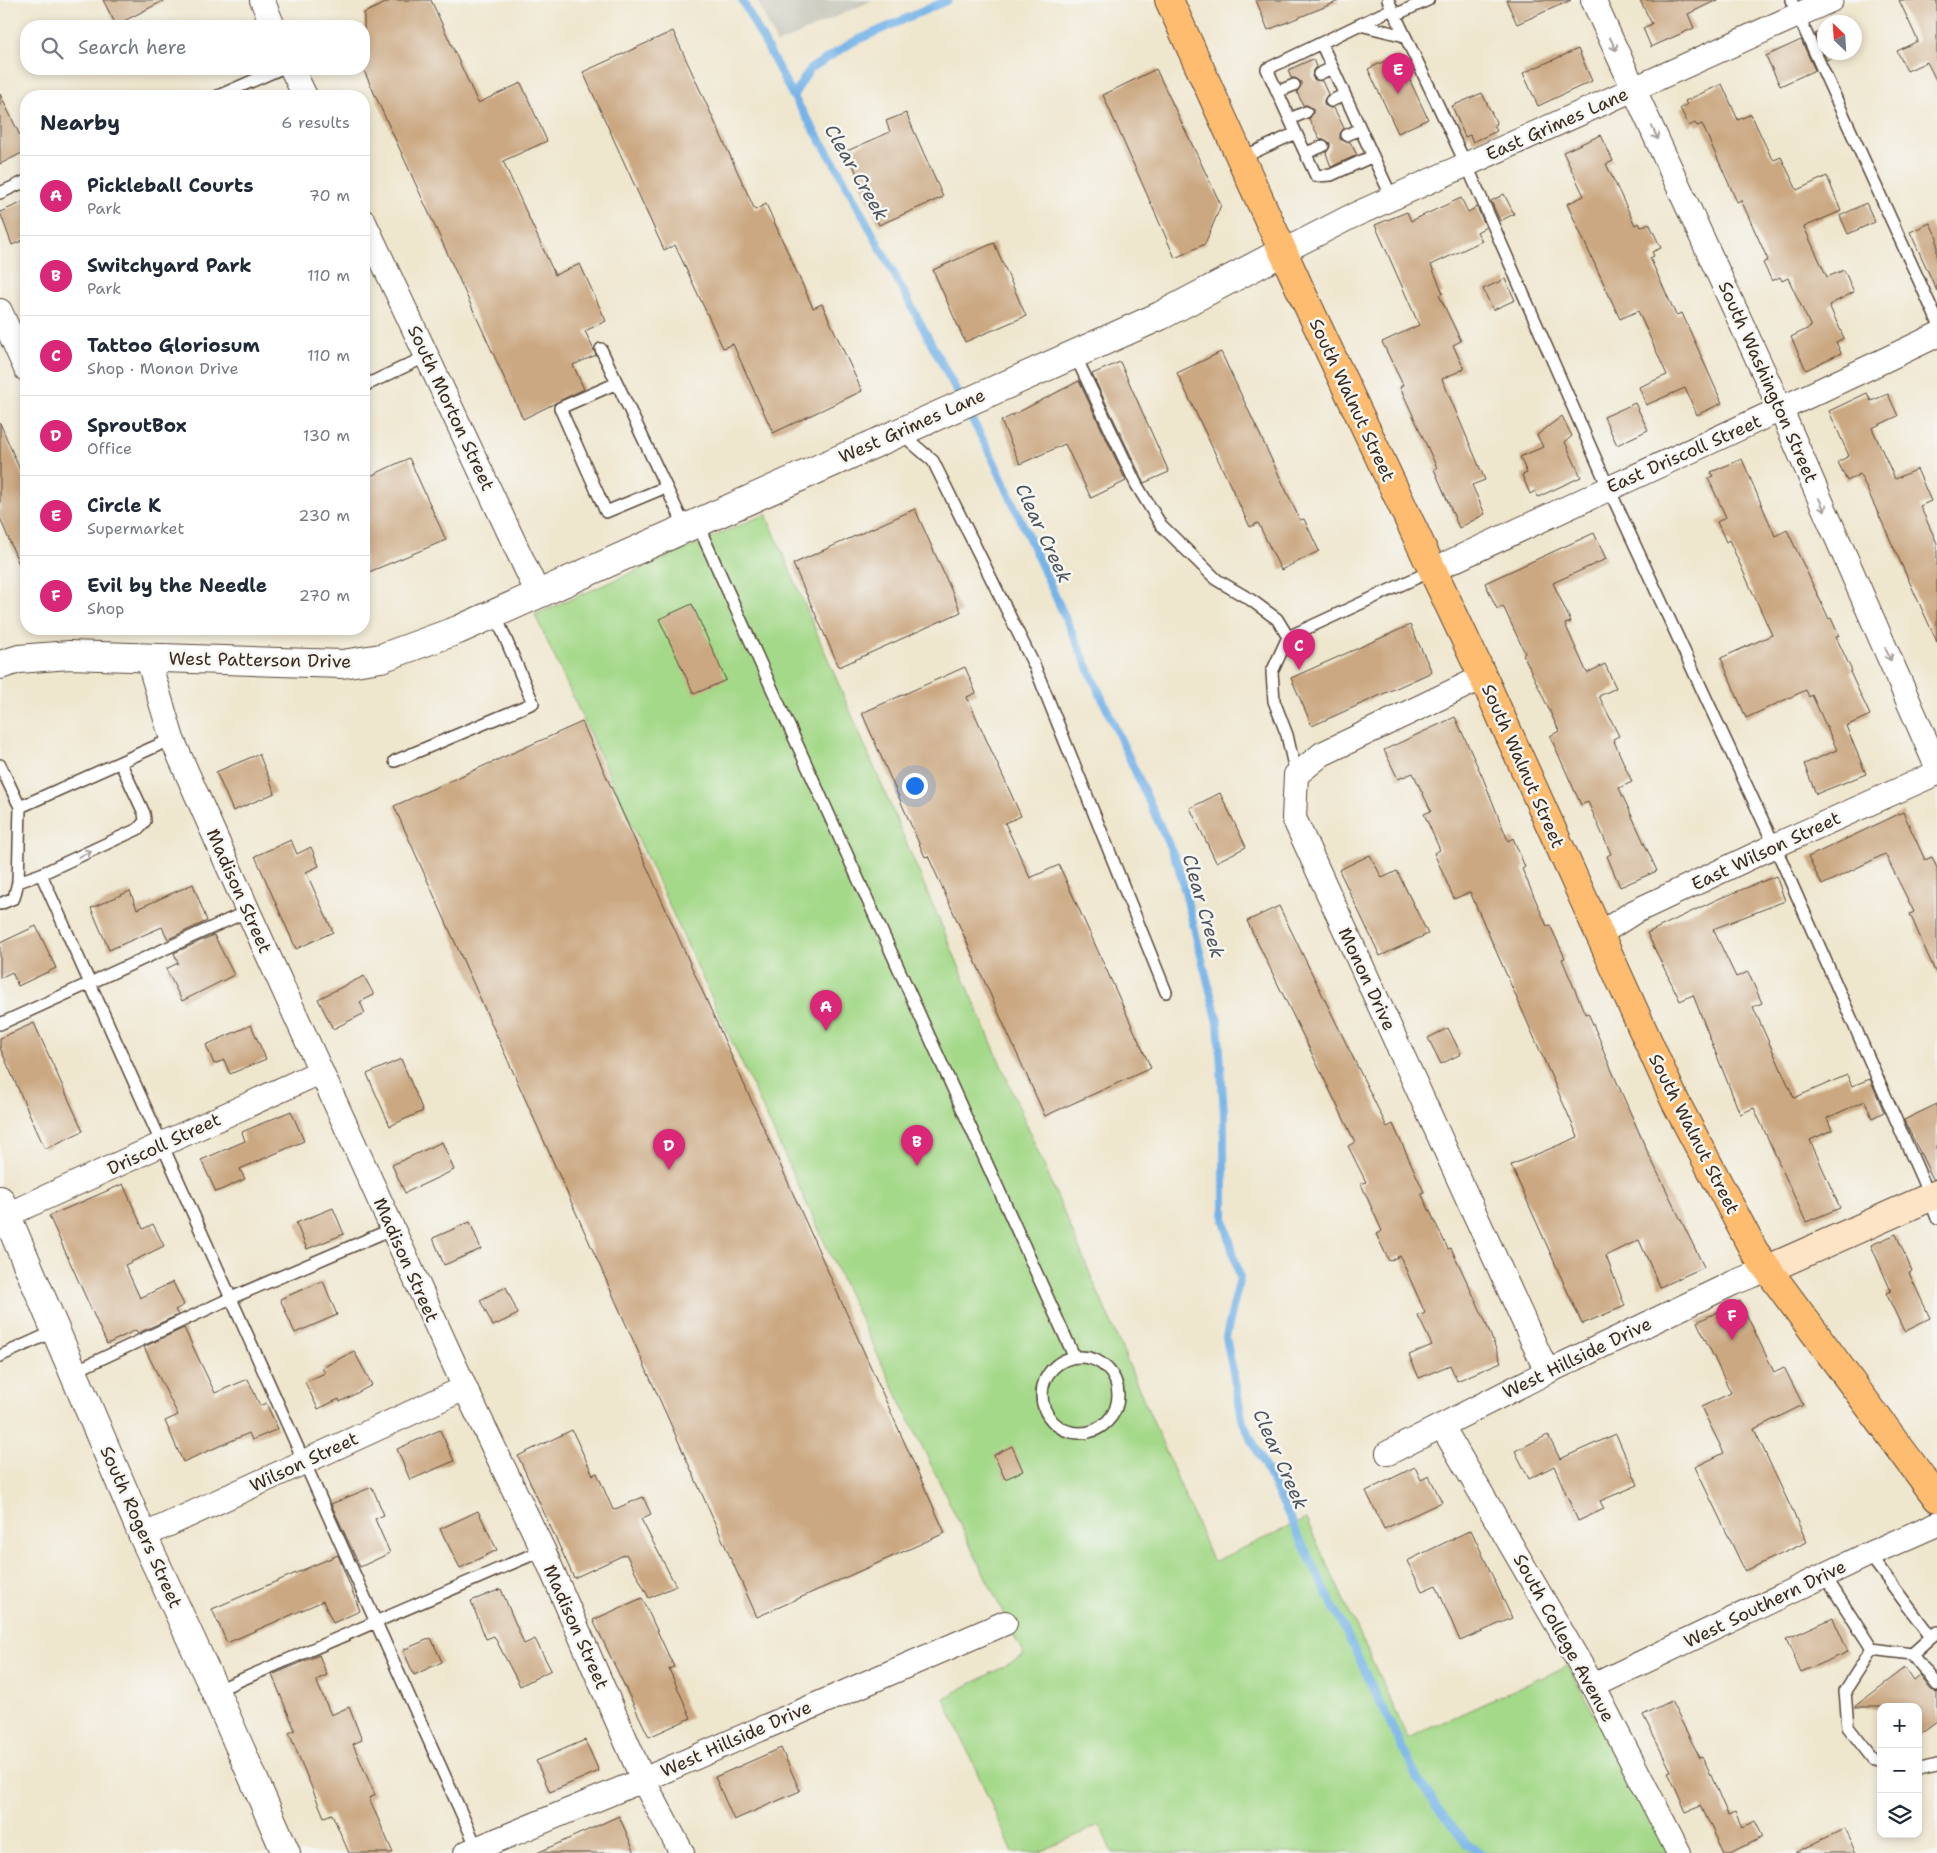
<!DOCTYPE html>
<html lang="en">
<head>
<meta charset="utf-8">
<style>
  body { margin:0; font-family:"Shantell Sans",sans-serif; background:#f6f6f7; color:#1f2937 }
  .controls { position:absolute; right:15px; bottom:15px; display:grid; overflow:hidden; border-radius:10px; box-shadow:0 2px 8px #0003 }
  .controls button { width:45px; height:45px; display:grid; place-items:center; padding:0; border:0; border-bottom:1px solid #e0e1e3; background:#fff; color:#1f2937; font:25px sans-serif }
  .compass { position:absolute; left:1817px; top:15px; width:45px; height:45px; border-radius:50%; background:#fff; box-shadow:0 2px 8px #0003; rotate:335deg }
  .you { position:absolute; left:914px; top:785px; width:18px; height:18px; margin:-12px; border:4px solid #fff; border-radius:50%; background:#1a73e8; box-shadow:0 0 0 8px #1a73e833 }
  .badge { display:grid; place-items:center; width:32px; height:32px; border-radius:50%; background:#db2777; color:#fff; font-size:16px; font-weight:700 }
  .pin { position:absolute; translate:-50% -41px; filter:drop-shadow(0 1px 2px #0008) }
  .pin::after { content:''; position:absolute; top:26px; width:18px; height:15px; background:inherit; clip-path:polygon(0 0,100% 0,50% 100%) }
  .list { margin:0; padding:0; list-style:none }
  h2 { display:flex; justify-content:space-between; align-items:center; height:65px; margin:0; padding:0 20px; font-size:21px }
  h2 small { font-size:16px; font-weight:400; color:#747a83 }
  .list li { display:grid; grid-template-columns:32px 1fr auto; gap:15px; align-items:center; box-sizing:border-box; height:80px; padding:0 20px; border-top:1px solid #e0e1e3 }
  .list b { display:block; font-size:19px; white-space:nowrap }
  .list p { margin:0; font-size:16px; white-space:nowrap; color:#747a83 }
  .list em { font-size:16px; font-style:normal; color:#747a83 }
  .icon { flex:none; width:28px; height:28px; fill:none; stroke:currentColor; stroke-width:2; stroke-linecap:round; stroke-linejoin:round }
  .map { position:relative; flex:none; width:1937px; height:1853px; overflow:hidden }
  .search { position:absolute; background:#fff; box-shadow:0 2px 8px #0003; left:20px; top:20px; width:350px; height:55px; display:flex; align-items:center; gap:12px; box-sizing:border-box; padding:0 18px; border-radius:20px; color:#747a83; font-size:19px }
  .panel { position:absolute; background:#fff; box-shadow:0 2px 8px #0003; left:20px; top:90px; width:350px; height:545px; border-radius:20px }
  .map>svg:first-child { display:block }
</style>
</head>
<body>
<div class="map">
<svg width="1937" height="1853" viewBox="0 0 1937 1853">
  <rect width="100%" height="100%" fill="#f6f6f2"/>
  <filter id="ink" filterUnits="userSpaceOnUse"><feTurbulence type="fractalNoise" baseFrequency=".02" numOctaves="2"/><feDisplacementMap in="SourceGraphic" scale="10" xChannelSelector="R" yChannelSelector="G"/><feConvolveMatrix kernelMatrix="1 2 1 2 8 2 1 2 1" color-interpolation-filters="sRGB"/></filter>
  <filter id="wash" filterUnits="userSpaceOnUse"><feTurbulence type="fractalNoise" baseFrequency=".0096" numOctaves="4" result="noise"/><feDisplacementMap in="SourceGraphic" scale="20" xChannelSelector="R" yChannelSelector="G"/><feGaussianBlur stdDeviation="1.12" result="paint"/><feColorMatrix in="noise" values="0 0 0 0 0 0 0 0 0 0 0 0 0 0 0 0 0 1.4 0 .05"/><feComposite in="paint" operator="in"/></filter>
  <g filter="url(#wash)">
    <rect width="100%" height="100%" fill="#efe6ce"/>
    <path fill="#c6c5b8" d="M757,0H873L777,44Z"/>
    <path fill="#a5d98a" stroke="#708254" d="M766,514L1213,1562L1306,1519L1408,1738L1567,1666L1673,1853H1112L1100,1825L1037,1853H1013L944,1698L1024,1656L852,1302L535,615Z"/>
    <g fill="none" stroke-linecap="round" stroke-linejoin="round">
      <path stroke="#75b3e8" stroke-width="8" d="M742,0L793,96L838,169L991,455L1178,865L1218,1022L1224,1113V1220L1240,1278L1226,1337L1243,1422L1419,1782L1466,1844L1480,1853
        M793,96L810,69L853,42L948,0"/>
    </g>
    <g id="blocks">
      <path fill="#cba882" d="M103,0H165L116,25Z
        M392,0H431L478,103L521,83L547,141L503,161L555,275L580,264L606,321L585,331L596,355L573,365L584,389L523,419L364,71V13Z
        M1256,0H1339V1L1268,30Z
        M1506,0H1571L1517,24Z
        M1640,0H1717L1688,14L1694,28L1651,47L1643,28L1652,24Z
        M1899,0H1937V82L1927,62L1907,71L1897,51L1918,41Z
        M1824,29V52H1843L1827,60L1815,34Z
        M673,31L755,210L766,204L813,308L822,304L862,391L773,433L733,344L723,348L675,245L664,250L583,72Z
        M1801,40L1815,70L1780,86L1766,56Z
        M1578,49L1592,81L1538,106L1523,73Z
        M1398,55L1428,119L1398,133L1368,69Z
        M1313,59L1316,67L1313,70L1312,77L1315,80L1322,81L1328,94L1324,100V105L1330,108H1334L1344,128L1340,134V139L1346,142H1350L1357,155L1331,167L1326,153L1330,147V143L1324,139H1320L1309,119L1313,113V109L1307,105H1303L1297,92L1301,86V82L1295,78H1291L1288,70Z
        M1156,69L1221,205L1205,244L1175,258L1103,95Z
        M1722,84L1738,120L1751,114L1770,155L1774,160L1781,157L1797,190L1827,176L1841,211L1804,227L1827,277L1844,270L1854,292L1829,305L1844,338L1836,342L1841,353L1806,370L1791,337L1811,327L1788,278L1782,281L1780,277L1772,281L1763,263L1768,260L1741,200L1737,202L1702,124L1697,126L1695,123L1689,126L1680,108L1687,105L1685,101Z
        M1482,93L1497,124L1494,125L1497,131L1473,142L1470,135L1465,137L1452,106Z
        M0,94L26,148V151L0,164Z
        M906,113L943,197L879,225L847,151L890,132L886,121Z
        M1601,135L1613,161L1606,164L1635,225L1639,223L1641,227L1649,223L1661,248L1652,252L1654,256L1650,258L1676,315L1682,313L1722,403L1697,415L1685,388L1646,405L1639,387L1667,375L1638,311L1620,319L1567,204L1584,196L1563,152Z
        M1504,194L1514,214L1500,221L1491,201Z
        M1461,198L1468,212L1477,207L1486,227L1477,232L1482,241L1431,265L1443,293L1439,295L1461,341L1453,345L1464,369L1442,379L1485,480L1472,485L1485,514L1459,528L1434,469L1437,468L1400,387L1403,385L1382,342L1419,325L1375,225L1407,212L1411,221Z
        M26,201V239L12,245L0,212Z
        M1866,203L1875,222L1848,234L1840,216Z
        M1930,223L1937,238V291L1910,232Z
        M994,243L1026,316L965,342L933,270Z
        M1505,279L1515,300L1493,310L1483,289Z
        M1221,352L1300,520L1304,519L1319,551L1281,570L1258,523L1250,527L1177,373Z
        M1120,362L1169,472L1144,483L1092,374Z
        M1079,381L1126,481L1091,498L1065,444L1020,464L1001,421Z
        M1867,393L1871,401L1888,394L1898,416L1872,428L1895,479L1917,469L1931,501L1920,506L1937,543V642L1860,474L1847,481L1838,462L1849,456L1829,411Z
        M1635,403L1648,430L1617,445L1604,417Z
        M1562,416L1572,436L1565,442L1581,477L1538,497L1535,491L1530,494L1522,475L1527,473L1520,457L1543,447L1537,435Z
        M0,423L26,484V581L0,518Z
        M409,458L446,540L364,574V479Z
        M1742,459L1775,536L1787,530L1829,619L1831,618L1839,636L1836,637L1852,671L1850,672L1870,715L1846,726L1866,774L1816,794L1804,764L1837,750L1812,695L1809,697L1806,690L1746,718L1721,658L1772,635L1729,540L1726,542L1717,522L1726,517L1708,478L1713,476L1711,472Z
        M915,509L961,612L839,667L793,564Z
        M1594,533L1606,559L1553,583L1571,622L1565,624L1587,673L1605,664L1616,688L1599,696L1619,736L1613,739L1632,782L1619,788L1657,871L1620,887L1607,856L1611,854L1588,802L1581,805L1550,736L1559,731L1523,654L1525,653L1503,606L1497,609L1485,583Z
        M692,604L726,680L694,694L659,619Z
        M1410,625L1432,672L1312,726L1291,678Z
        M965,667L976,693L967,697L1021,816L1005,823L1030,878L1059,865L1151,1068L1045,1116L928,856L925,857L862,713Z
        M1455,717L1483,778L1508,841L1513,838L1525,867L1522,869L1547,926L1550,925L1565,958L1562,959L1585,1014L1588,1013L1603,1047L1602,1048L1648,1153L1704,1267L1660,1287L1639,1240L1606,1256L1625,1306L1582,1324L1511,1165L1578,1137L1470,892L1454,899L1434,853L1440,850L1424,814L1431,811L1413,773L1398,779L1384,750Z
        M582,722L945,1533L757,1617L394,806Z
        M259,754L275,793L233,811L216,772Z
        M1220,793L1246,847L1216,862L1190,808Z
        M1903,812L1925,860L1932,857L1937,868V976L1910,914L1914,912L1885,854L1822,885L1808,857Z
        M291,840L297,854L311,847L319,866L306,872L333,932L296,949L255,856Z
        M1370,855L1382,878L1397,871L1428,934L1380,956L1339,870Z
        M1776,876L1785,901L1713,929L1736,977L1748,972L1762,1003L1753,1007L1794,1098L1847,1075L1852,1086L1870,1079L1884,1112L1872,1118L1865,1101L1827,1118L1832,1130L1810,1140L1840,1208L1806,1222L1754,1108L1740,1114L1693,995L1680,1001L1647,933L1718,899Z
        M193,884L207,921L168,939L162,927L109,950L91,908L130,891L137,909Z
        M1279,906L1387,1127L1393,1124L1424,1192L1421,1193L1448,1249L1451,1248L1484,1318L1501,1362L1457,1381L1450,1365L1419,1378L1409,1355L1432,1345L1418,1316L1425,1313L1400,1256L1389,1261L1376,1234L1382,1231L1361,1184L1366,1182L1348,1146L1355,1142L1247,921Z
        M36,926L56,968L18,986L12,972L0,978V943Z
        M214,935L234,975L182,1001L166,969L178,963L174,953Z
        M364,976L374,995L360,1002L365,1013L333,1029L318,999Z
        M34,1023L83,1131L45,1149L0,1048V1038Z
        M251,1025L266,1059L230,1074L224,1060L214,1064L206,1045Z
        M1448,1028L1461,1054L1441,1064L1428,1038Z
        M401,1059L423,1111L390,1126L367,1074Z
        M1937,1104V1179H1933L1904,1120Z
        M291,1111L304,1141L240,1169L245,1179L216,1192L201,1160L245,1141L242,1132Z
        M442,1142L454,1170L405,1193L392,1165Z
        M123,1184L143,1229L153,1224L164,1246L125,1265L140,1298L173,1282L184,1305L175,1310L178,1315L138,1333L136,1330L107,1344L49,1216Z
        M333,1208L344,1234L307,1249L296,1223Z
        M470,1222L481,1249L444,1265L433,1238Z
        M1896,1234L1912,1271L1909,1273L1930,1318L1904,1331L1886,1293L1891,1291L1871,1245Z
        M323,1281L337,1315L295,1333L280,1299Z
        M506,1287L518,1314L493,1326L480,1300Z
        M1740,1301L1774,1372L1784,1367L1803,1405L1754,1429L1807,1542L1745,1571L1695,1467L1724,1453L1701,1407L1731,1393L1697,1322Z
        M184,1328L215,1393L248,1379L260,1406L266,1403L278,1429L252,1440L249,1433L183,1462L165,1421L178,1415L144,1347Z
        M354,1351L372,1385L340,1402L339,1399L318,1409L305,1382L325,1373L322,1368Z
        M440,1430L454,1461L410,1480L397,1449Z
        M572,1430L593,1475L597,1473L613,1510L643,1497L651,1514L641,1519L676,1586L649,1598L626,1554L574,1578L518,1456Z
        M1616,1434L1638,1485L1600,1501L1604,1509L1578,1521L1554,1466L1529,1479L1515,1451L1548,1435L1560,1459Z
        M1012,1446L1023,1471L1005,1479L994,1455Z
        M1415,1467L1421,1480L1429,1476L1442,1502L1384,1529L1366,1491Z
        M372,1487L384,1515L375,1519L390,1553L360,1567L331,1504Z
        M478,1511L497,1550L460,1568L440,1529Z
        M1471,1530L1512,1618L1460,1641L1436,1585L1422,1591L1407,1561Z
        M338,1555L360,1611L333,1623L323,1601L227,1643L212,1609Z
        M501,1589L524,1644L535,1639L551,1670L520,1686L494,1636L486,1639L471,1601Z
        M642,1598L674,1667L669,1669L691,1718L649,1737L593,1620Z
        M1833,1618L1848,1652L1801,1672L1786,1639Z
        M431,1638L442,1662L414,1675L403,1650Z
        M319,1655L327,1675L316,1680L331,1715L349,1707L362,1740L353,1744L375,1795L369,1798L393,1853H349L332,1814L324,1817L289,1733L295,1730L272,1675Z
        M1905,1668L1914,1681L1920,1676L1931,1690L1937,1692V1722L1918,1736V1707H1854Z
        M1671,1701L1700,1758L1703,1757L1728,1815L1735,1812L1742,1827L1755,1821L1763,1837L1731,1853H1724L1701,1806L1686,1812L1668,1772L1671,1771L1643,1715Z
        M585,1740L599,1771L550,1792L536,1761Z
        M781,1748L800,1791L734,1820L715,1777Z
        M619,1816L635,1853H537Z
        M1844,1829L1856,1853H1795Z"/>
    </g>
  </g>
  <g filter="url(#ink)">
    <use href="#blocks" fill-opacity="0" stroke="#564638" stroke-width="1"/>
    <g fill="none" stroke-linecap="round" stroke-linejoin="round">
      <g stroke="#564638" stroke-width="14">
        <path id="service" d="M1388,0L1472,177L1608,487L1782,862L1923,1181L1937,1218
          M1791,0L1937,320
          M1395,15L1428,0
          M1360,25L1405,36
          M1322,45L1392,198
          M1319,74L1332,68
          M1277,92L1294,85
          M218,96L280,69
          M1331,101L1344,95
          M1290,119L1306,112
          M1296,133L1316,176L1331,175L1373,156
          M1347,135L1360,129
          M1306,153L1323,146
          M1241,158L1296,133L1267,69L1392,9
          M0,193L26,181
          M601,349L617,383
          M1075,355L1136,484L1161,525L1217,580L1251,600L1277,619L1288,637
          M364,386L427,356
          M904,430L911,442L933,461L1035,667L1166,992
          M666,487L606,512L560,408L617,383L685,527
          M697,523L1074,1356
          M395,761L533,703L495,614
          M0,765L20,807
          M1296,775L1287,735L1274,701L1272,672L1288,637L1431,571
          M41,874L477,1848
          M18,882L41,874L138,829L145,821L144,813L121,764
          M0,904L14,898L18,882L20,807L172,739
          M0,1024L248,911
          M0,1356L55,1331
          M1042 1395a38 38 0 1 1 76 0a38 38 0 1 1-76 0Z
          M73,1372L231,1298L392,1229
          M1869,1554L1931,1637L1937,1632
          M1825,1576L1872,1649L1912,1654
          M1931,1637L1912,1654L1937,1685
          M1872,1649L1845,1691L1848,1727L1873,1759L1881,1761
          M215,1691L543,1550
          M1918,1768L1937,1764"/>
      </g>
      <g stroke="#564638" stroke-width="26">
        <path id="minor" d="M262,0L273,26
          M1593,0L1781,410L1937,767
          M292,69L305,96
          M364,222L538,594
          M1284,251L1350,217L1831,0
          M0,311L26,369
          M1431,571C1600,492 1769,416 1937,335
          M148,659L172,739L248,911L465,1388L543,1550L643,1780L682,1853
          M1483,677L1322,754L1296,775L1294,818L1547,1372
          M1598,935L1634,912L1774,846L1937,773
          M7,1215L320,1072
          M1442,1426L1593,1686L1679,1853
          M1388,1453L1547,1372L1733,1283L1768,1269
          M143,1536L465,1388
          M1593,1686L1869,1554L1937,1524
          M466,1853L643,1780L1005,1623"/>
      </g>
      <g stroke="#564638" stroke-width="30">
        <path id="tertiary" d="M0,665L19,659L69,655L342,664L381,658L458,630L1160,316L1284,251
          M0,1200L143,1536L215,1691L286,1853"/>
      </g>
      <g stroke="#564638" stroke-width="30">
        <path id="secondary" d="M1768,1269L1937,1194"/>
      </g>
      <g stroke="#564638" stroke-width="30">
        <path id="primary" d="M1169,0L1300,289L1483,677L1675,1101L1754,1251L1937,1498"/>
      </g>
      <use href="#service" stroke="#fff" stroke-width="11"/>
      <use href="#minor" stroke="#fff" stroke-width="24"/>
      <use href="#tertiary" stroke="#fff" stroke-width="28"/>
      <use href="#secondary" stroke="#fee4c6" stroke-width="28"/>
      <use href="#primary" stroke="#fdbc70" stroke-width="28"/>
    </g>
    <defs><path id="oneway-shaft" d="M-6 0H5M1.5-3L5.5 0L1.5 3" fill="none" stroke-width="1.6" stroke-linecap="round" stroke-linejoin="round" transform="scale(1.25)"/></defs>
    <g stroke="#a79f9a">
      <use href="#oneway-shaft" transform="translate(1613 44) rotate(65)"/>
      <use href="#oneway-shaft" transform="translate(1655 133) rotate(65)"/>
      <use href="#oneway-shaft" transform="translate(1822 505) rotate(66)"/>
      <use href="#oneway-shaft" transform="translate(1888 654) rotate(66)"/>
      <use href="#oneway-shaft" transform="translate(85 854) rotate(-25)"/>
    </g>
  </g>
  <g text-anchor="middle" stroke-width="5" stroke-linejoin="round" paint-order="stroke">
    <g font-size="18" fill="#3b2a1e" stroke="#f6f6f2">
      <text transform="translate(1557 124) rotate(-24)" y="6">East Grimes Lane</text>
      <text transform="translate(1768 382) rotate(66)" y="6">South Washington Street</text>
      <text transform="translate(1352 400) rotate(65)" y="6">South Walnut Street</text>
      <text transform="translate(451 408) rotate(65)" y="6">South Morton Street</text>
      <text transform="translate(912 426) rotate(-24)" y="6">West Grimes Lane</text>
      <text transform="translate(1684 454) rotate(-24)" y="6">East Driscoll Street</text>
      <text transform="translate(260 660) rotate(1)" y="6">West Patterson Drive</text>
      <text transform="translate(1523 766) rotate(66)" y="6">South Walnut Street</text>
      <text transform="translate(1766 851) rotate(-25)" y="6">East Wilson Street</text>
      <text transform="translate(239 891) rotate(66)" y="6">Madison Street</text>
      <text transform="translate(1367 979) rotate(65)" y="6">Monon Drive</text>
      <text transform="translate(1694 1134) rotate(63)" y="6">South Walnut Street</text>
      <text transform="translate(164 1144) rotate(-25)" y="6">Driscoll Street</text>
      <text transform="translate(406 1260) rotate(66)" y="6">Madison Street</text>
      <text transform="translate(1577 1358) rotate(-26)" y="6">West Hillside Drive</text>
      <text transform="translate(304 1462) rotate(-25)" y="6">Wilson Street</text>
      <text transform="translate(141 1527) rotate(66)" y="6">South Rogers Street</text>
      <text transform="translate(1765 1604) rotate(-26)" y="6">West Southern Drive</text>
      <text transform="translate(576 1627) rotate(66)" y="6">Madison Street</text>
      <text transform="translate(1564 1638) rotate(61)" y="6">South College Avenue</text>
      <text transform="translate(736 1739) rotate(-24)" y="6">West Hillside Drive</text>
    </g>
    <g font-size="19" font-style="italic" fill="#4c535b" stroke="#f6f6f2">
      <text transform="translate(857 172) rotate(60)" y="7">Clear Creek</text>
      <text transform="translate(1044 533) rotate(65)" y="7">Clear Creek</text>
      <text transform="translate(1204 906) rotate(74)" y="7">Clear Creek</text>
      <text transform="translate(1281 1459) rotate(66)" y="7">Clear Creek</text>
    </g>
  </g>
</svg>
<div class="controls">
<button>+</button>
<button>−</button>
<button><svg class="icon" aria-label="layers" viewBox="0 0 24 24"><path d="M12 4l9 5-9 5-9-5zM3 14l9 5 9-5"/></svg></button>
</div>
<svg class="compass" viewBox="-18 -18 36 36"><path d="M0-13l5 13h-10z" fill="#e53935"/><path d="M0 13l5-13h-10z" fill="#747a83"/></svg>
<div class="you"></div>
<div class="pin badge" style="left:826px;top:1031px">A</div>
<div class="pin badge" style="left:917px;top:1166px">B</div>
<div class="pin badge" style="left:1299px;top:670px">C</div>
<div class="pin badge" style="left:669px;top:1170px">D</div>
<div class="pin badge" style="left:1398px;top:94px">E</div>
<div class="pin badge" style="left:1732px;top:1340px">F</div>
<div class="search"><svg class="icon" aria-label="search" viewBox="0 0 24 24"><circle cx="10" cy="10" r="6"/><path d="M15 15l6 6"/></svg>Search here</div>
<section class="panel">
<h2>Nearby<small>6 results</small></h2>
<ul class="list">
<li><span class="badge">A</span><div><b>Pickleball Courts</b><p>Park</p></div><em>70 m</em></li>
<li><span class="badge">B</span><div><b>Switchyard Park</b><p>Park</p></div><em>110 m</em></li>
<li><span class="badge">C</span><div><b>Tattoo Gloriosum</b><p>Shop · Monon Drive</p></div><em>110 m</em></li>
<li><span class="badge">D</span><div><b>SproutBox</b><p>Office</p></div><em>130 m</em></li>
<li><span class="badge">E</span><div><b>Circle K</b><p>Supermarket</p></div><em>230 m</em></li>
<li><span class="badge">F</span><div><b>Evil by the Needle</b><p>Shop</p></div><em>270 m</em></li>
</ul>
</section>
</div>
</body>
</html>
